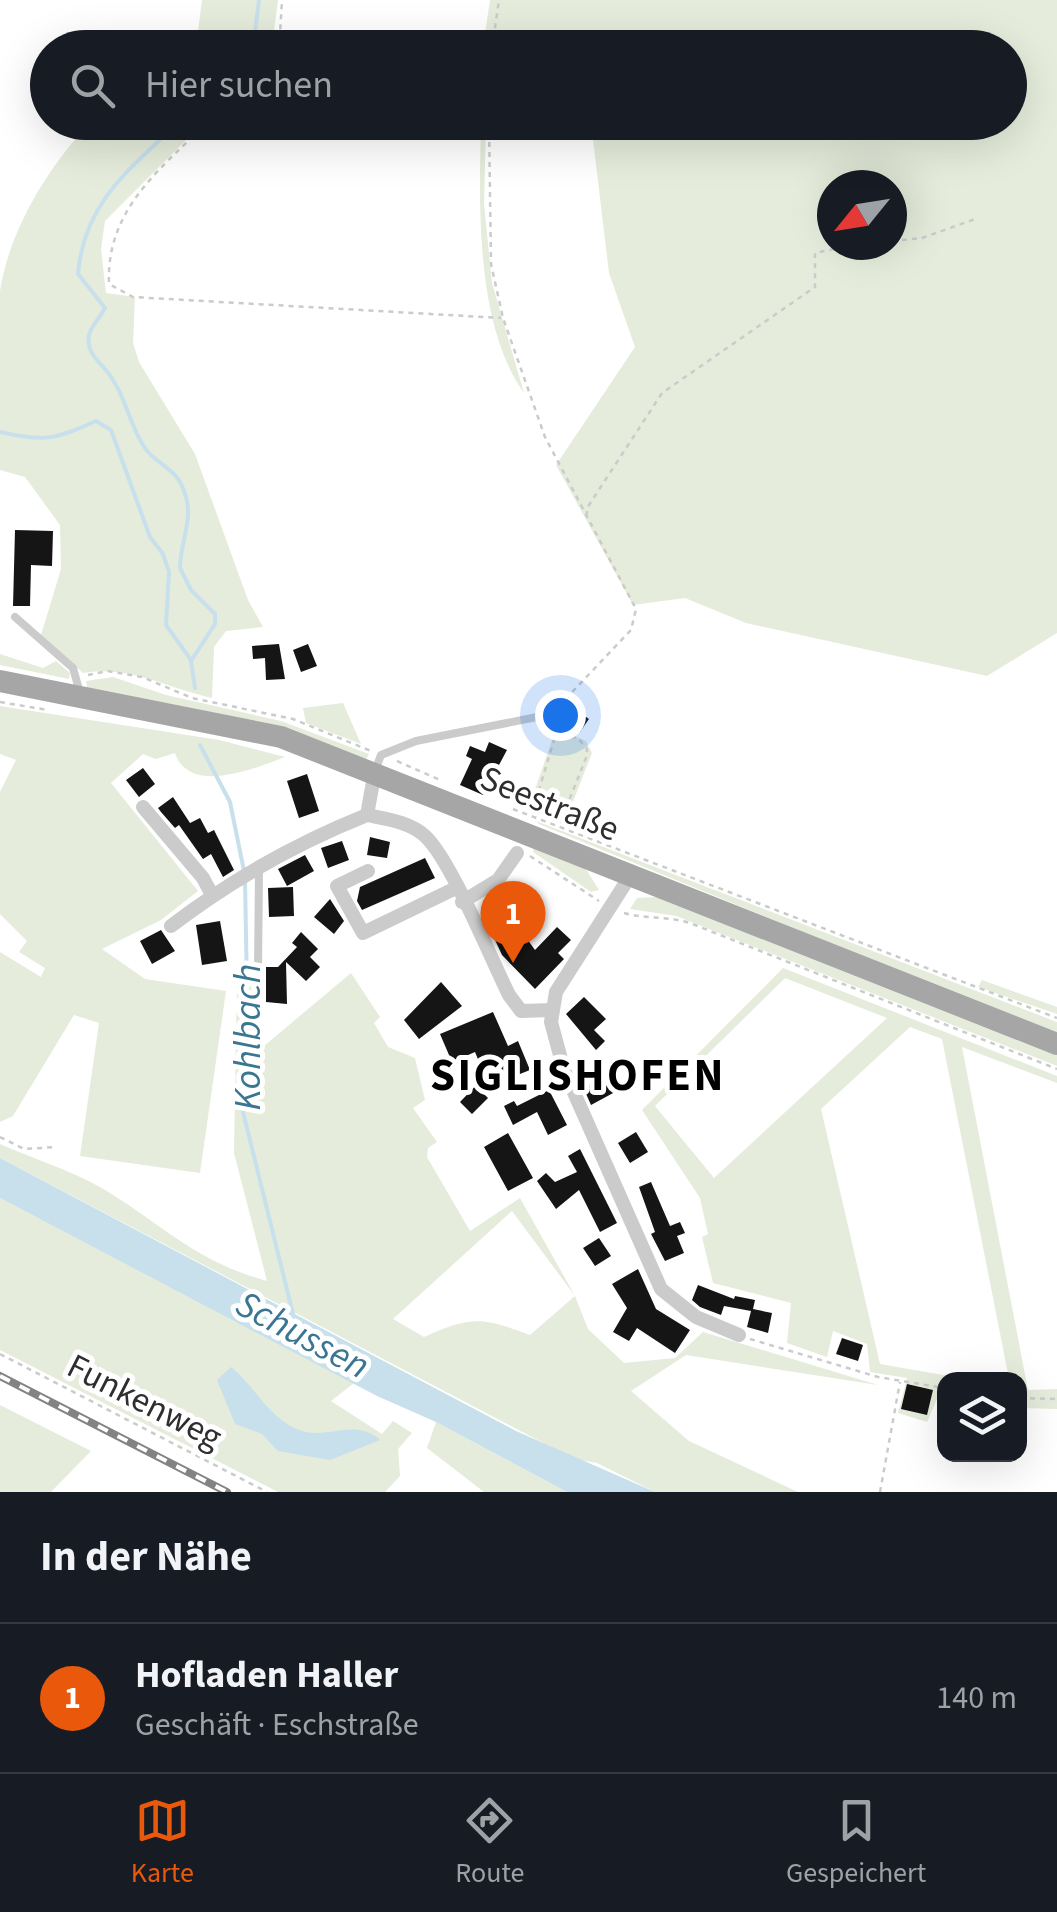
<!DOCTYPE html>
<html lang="de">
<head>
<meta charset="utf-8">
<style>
  body { margin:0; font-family:"Source Sans 3",sans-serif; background:#20242c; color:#f1f3f6 }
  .controls { position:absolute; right:30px; bottom:30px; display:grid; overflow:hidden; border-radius:20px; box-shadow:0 10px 40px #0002 }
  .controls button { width:90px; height:90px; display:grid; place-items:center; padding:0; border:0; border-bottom:2px solid #363941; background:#171b24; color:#f1f3f6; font:50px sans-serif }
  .compass { position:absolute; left:817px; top:170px; width:90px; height:90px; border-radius:50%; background:#171b24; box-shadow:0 10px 40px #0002; rotate:240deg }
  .you { position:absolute; left:560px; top:715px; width:35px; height:35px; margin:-25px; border:8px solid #fff; border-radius:50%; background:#1a73e8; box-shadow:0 0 0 15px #1a73e833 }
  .badge { display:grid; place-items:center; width:65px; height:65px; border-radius:50%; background:#ea580c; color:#fff; font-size:32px; font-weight:700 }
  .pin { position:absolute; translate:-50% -82px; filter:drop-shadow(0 2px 5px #0008) }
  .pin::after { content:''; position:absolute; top:52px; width:35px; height:30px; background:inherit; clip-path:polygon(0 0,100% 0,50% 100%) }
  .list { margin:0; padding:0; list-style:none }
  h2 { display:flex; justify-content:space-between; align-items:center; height:130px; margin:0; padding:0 40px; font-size:42px }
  h2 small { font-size:32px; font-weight:400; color:#9ea1a6 }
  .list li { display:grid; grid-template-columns:65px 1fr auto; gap:30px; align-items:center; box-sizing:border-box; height:150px; padding:0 40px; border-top:2px solid #363941 }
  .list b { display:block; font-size:38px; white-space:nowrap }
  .list p { margin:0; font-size:32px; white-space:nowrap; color:#9ea1a6 }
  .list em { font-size:32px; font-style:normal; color:#9ea1a6 }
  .icon { flex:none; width:55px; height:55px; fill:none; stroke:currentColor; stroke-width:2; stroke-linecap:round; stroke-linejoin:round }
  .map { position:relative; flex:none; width:1057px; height:1492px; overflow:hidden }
  .search { position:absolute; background:#171b24; box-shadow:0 10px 40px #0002; left:30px; right:30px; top:30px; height:110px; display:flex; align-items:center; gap:25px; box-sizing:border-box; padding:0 35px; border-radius:55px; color:#9ea1a6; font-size:38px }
  .sheet { height:280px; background:#171b24 }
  nav { display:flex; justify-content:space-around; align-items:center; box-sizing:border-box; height:140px; border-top:2px solid #363941; background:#171b24; font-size:28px; color:#9ea1a6 }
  nav a { display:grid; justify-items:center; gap:5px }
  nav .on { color:#ea580c }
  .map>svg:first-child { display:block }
</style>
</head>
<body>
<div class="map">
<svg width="1057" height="1492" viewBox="0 0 1057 1492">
  <rect width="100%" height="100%" fill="#fff"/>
  <path fill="#e5ecdb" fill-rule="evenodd" d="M202,0H278L272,47H196Z
    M490,0H1057V633L987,676L746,623L685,598L633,605L556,465L635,347L609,273L591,123L1010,122V48L483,47ZM892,185V245H832V185Z
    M90,123H203L105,221L101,249L106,293L135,297L133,343L139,362L195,454L248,600L263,627L226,631L214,647L212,698C166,688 130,665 83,673L41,635L61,569L60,525L25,477L0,470C0,418 0,340 0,291C9,231 49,165 90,123Z
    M481,123H486L484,204L492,283L524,393C475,324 479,204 481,123Z
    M0,654L43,668L56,661L70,673L69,679L0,665Z
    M113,677L166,695L281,721L369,754L366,760L88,691L86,681Z
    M343,703L361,744L306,723L303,708Z
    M0,706L219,740L285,757C256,768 189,796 175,753L156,759L143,754L111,783L198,891L161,920L102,949L145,979L226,991L200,1173L80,1156L99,1023L74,1015L13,1116L0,1122V952L41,977L45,968L19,952L27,941L0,914V792L16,760L0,754Z
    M570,734L586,741L592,753L565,822L528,810L552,740Z
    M536,821L1057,1022V1036L539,824Z
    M534,847L586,869L599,890L591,892L533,852Z
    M657,897L1057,1053V1066L676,916L630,909L637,898Z
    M783,968L1057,1076V1083L962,1047L1028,1390L1057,1389V1409L1020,1408V1380L1009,1379L942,1039L910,1027L821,1109L880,1364L966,1379L944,1380V1398L938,1397L927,1422L898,1413L907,1378L870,1372L867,1344L833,1331L827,1357L787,1343L791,1303L713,1283L702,1237L708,1234L700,1198L642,1110ZM785,978L887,1018L714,1178L655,1106Z
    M351,973L380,1017L374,1023L388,1047L415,1058L425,1100L413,1108L437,1142L428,1148L427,1157L470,1231L520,1198L575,1296L588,1329L624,1363L675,1358L703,1332L878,1385L686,1355L631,1391L689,1441L798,1492H655L597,1463L574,1459L0,1158V1144C32,1158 69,1170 100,1187C161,1223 194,1261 267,1281L234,1153L237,979L256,983L258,1051ZM512,1211L575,1296L530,1335C482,1317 471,1316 424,1337L393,1319Z
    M982,980L1057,1007V1014L978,987Z
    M0,1198L354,1383L331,1401L382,1434L393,1421L412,1433L398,1449L400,1476L385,1492H278L0,1350Z
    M0,1405L91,1451L51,1492H0Z
    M436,1422L567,1492H484L427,1448Z"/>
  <path fill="#c7e0ec" d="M0,1158L516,1431L655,1492H567L436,1422L377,1396L0,1198Z
    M231,1367C255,1386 270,1421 302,1431C330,1439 355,1418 380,1440L330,1460L278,1451L262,1434L235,1424L217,1380Z"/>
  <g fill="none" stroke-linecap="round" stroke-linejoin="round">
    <path stroke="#c7e0ec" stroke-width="4" d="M253,48L259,0
      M179,122C130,169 84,202 78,274L105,308C101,316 91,326 89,335C86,350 96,359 105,369C126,393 129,428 148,452C162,467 176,469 184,491C195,518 180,541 180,568L191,590L215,614V624L191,661L195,688
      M0,432C44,442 54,440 96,421L111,430L150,537L163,554L169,572L166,625L191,660
      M200,745L230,802L244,871
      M245,880L248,1044L242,1108L294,1318"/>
  </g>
  <path fill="#151515" d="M15,530L53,531L52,566L31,565L30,606H13Z
    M279,644L285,679L266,680L265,658L253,659L252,646Z
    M308,644L317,666L301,672L293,650Z
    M571,706L589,719L580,732L562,719Z
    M489,742L507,750L483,795L460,785L472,759L466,756L470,746L485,752Z
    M143,768L155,784L139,797L126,780Z
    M307,774L319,811L299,818L287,781Z
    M173,797L190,823L200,818L208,833L214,830L234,870L223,877L211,854L203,859L179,825L175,828L161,812L158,808Z
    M370,837L390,842L387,858L367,855Z
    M342,841L349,860L328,868L321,848Z
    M305,855L314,871L287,886L278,869Z
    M425,858L435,878L362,910L357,901L360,887Z
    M293,887L294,916L269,917L268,888Z
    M330,899L344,921L334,934L314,917Z
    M501,903L535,950L557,927L571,940L558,953L564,959L535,989L502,955L484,916Z
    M220,921L227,961L202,965L196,925Z
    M161,930L175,951L152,964L140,941Z
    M301,932L318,949L310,957L320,967L306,981L286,962L287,1004L266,1002V967H278L297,947L292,943Z
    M441,982L462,1006L419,1039L404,1020Z
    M584,997L606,1019L594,1030L605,1041L596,1050L566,1014Z
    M493,1012L508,1046L518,1041L530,1070L480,1090L488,1098L472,1114L460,1102L485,1076L475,1052L452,1062L440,1034Z
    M604,1064L615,1092L591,1105L583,1087L594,1083L589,1070Z
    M549,1090L567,1125L548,1135L537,1112L513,1125L504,1106L514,1101L517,1106Z
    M636,1132L648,1152L630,1163L618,1143Z
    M508,1133L533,1178L508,1191L484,1147Z
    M580,1149L617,1223L600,1232L579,1190L556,1209L537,1181L546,1173L555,1182L577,1172L568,1156Z
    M651,1182L670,1226L680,1222L685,1233L677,1236L684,1253L665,1261L651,1234L655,1232L639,1187Z
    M599,1238L611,1256L595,1266L583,1248Z
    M638,1269L656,1309L690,1330L675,1353L637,1328L629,1341L613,1332L627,1308L612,1284Z
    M698,1285L734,1299L735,1296L755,1300L753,1309L772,1313L768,1333L747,1327L751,1311L724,1306L721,1315L700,1307L692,1300Z
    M842,1338L863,1345L858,1361L836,1354Z
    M907,1384L933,1390L927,1415L901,1409Z"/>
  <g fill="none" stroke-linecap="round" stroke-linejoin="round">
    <path stroke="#cbcbcb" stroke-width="2.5" stroke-dasharray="5 5" stroke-linecap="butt" d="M274,48L280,34L282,0
      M492,48L499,0
      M208,122C159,170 106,210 109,284L133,297L501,318
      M489,122L491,264L503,318L545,437L636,609L631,630L557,708
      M892,241L922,238L978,218
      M586,516L589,505L662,393L815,287V253L854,245
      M88,675L107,671L142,677L192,698L293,719L371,751
      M0,702L48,710
      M554,723L557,737
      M397,761L440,780
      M513,809L1057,1018
      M533,810L554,740L577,737L587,749L586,758L560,823
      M530,856L599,901
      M624,913C646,919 668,916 690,923L1057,1069
      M0,1137L24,1149L57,1147
      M750,1339L878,1377L944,1388
      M0,1354L267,1492
      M1020,1398L1057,1399
      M880,1492L900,1382"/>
    <path stroke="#cbcbcb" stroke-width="8" d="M15,617L73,668L80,693
      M375,771L381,755L416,741L552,714
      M258,971L259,868"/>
    <path stroke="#cbcbcb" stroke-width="14" d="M143,807L203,878L212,895
      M367,815C387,819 410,822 425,836C451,860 491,959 509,995L521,1011L552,1010
      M367,815L375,771
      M368,871L337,886L363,933L456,888
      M632,873L556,992L551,1022L564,1070L661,1289L696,1317L739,1335
      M462,902L498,880L517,853
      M171,926C231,880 297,843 367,815"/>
    <path stroke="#a6a6a6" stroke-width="22" d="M0,681L281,737L1057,1044"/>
    <g stroke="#838383" stroke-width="8">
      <path id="rail" d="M0,1376L227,1492"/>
    </g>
    <use href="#rail" stroke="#fff" stroke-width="4" stroke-dasharray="11" stroke-linecap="butt"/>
  </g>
  <g text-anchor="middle" stroke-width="10" stroke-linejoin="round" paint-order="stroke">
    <g font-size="35" fill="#2e2e2e" stroke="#fff">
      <text transform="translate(550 803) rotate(22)" y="12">Seestraße</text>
      <text transform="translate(145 1401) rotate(27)" y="12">Funkenweg</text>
    </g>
    <g font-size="38" font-style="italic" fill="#3a7692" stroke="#fff">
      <text transform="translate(247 1037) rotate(-90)" y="13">Kohlbach</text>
      <text transform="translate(303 1334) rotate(28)" y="13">Schussen</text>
    </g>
    <g font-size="45" font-weight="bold" letter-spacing="2.5" fill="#000" stroke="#fff">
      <text x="578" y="1090">SIGLISHOFEN</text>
    </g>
  </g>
</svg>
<div class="controls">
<button><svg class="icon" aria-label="layers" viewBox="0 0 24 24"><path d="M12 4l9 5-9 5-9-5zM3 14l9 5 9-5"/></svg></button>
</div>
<svg class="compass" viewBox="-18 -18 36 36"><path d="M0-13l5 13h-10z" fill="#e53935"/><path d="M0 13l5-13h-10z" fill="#9ea1a6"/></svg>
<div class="you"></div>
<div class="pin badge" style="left:513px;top:963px">1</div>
<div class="search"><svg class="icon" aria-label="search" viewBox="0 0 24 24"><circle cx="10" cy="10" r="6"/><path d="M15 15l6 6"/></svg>Hier suchen</div>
</div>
<section class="sheet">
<h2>In der Nähe<small></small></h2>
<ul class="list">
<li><span class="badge">1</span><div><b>Hofladen Haller</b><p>Geschäft · Eschstraße</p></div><em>140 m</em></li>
</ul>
</section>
<nav>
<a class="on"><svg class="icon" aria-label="map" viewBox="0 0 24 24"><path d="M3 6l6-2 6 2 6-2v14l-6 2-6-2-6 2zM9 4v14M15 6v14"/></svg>Karte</a>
<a><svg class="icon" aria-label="directions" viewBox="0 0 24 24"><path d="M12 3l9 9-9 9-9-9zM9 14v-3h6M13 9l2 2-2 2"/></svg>Route</a>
<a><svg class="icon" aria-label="saved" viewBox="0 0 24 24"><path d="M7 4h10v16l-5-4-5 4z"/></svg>Gespeichert</a>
</nav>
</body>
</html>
